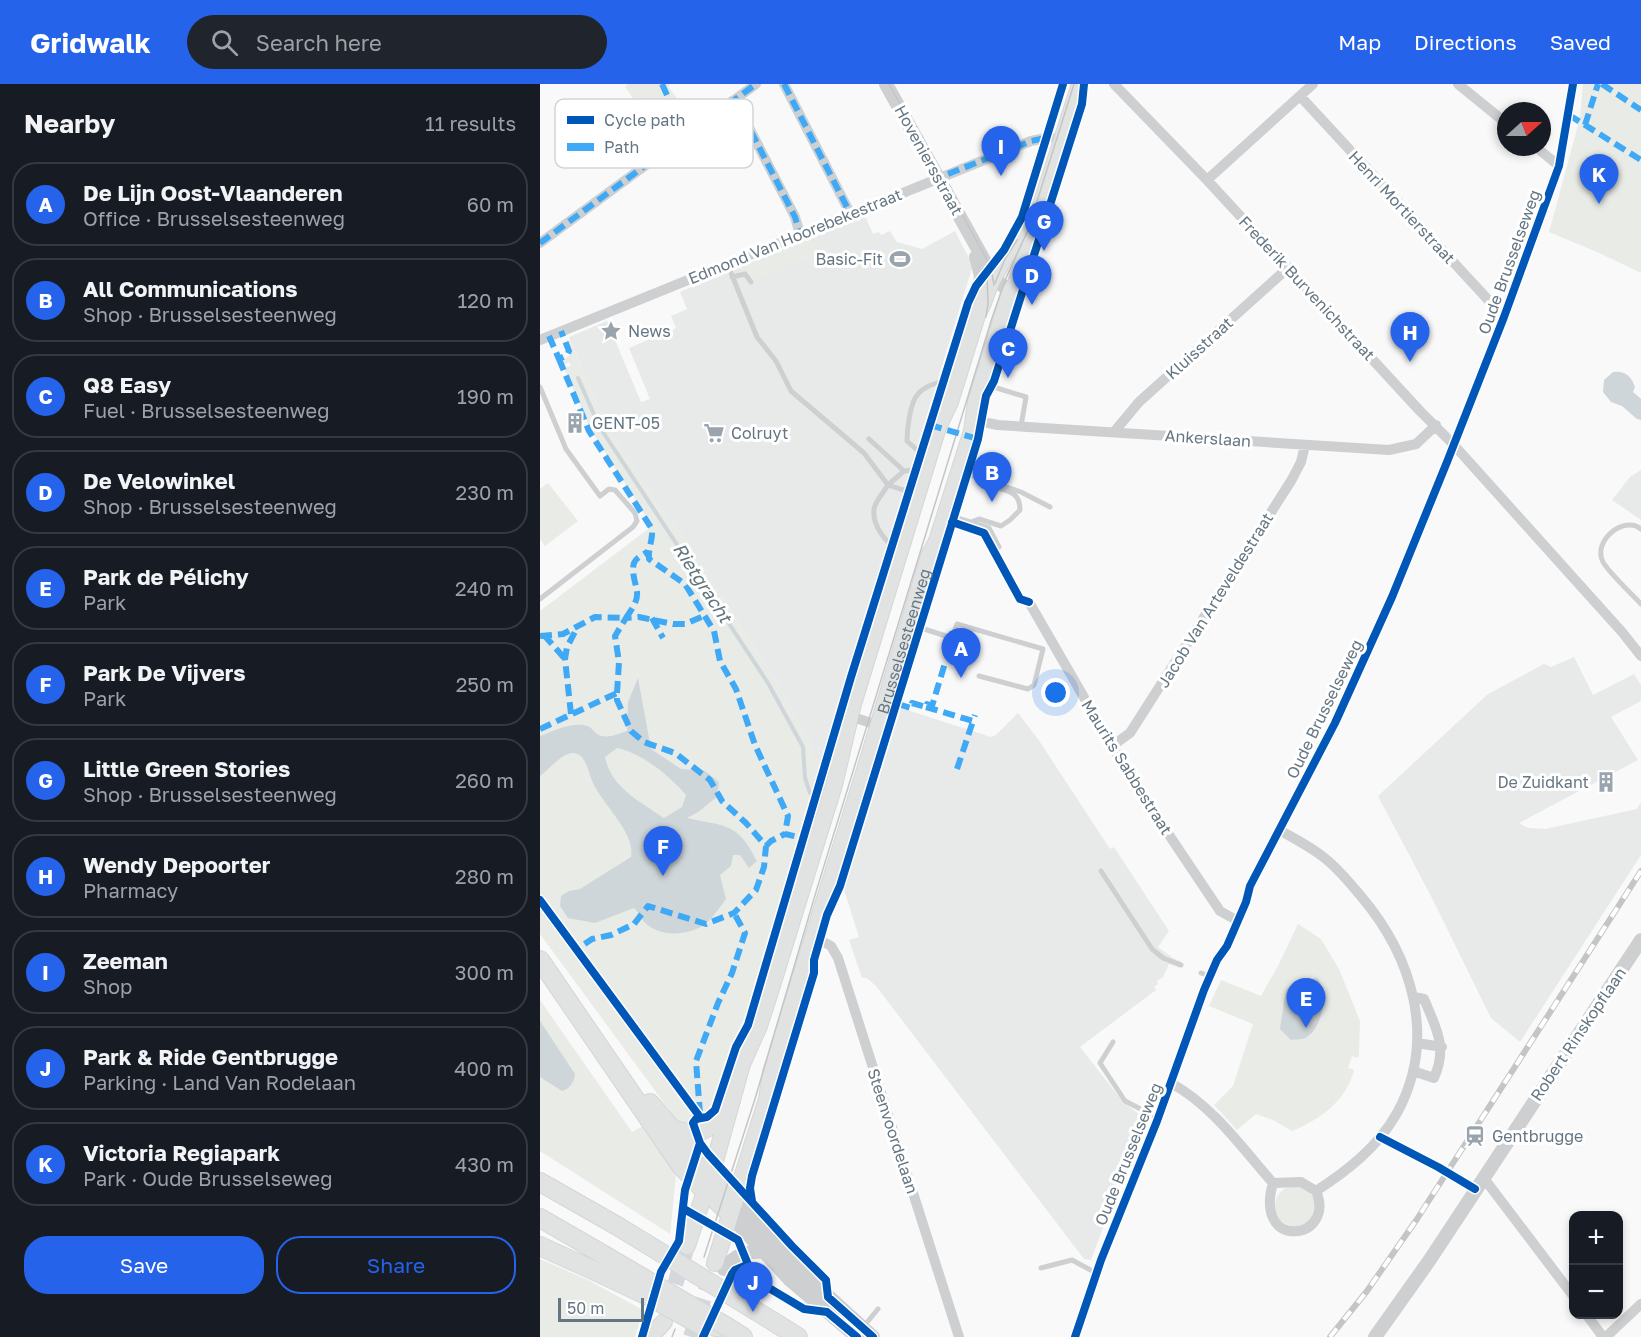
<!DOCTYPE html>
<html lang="en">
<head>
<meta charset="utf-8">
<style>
  body { margin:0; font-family:"Golos Text",sans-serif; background:#20242c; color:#f1f3f6 }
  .controls { position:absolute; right:18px; bottom:18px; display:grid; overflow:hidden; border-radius:12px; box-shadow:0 3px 9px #0003 }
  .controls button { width:54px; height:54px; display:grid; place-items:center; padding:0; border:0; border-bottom:2px solid #363941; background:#171b24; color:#f1f3f6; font:30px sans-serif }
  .compass { position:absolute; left:957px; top:18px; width:54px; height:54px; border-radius:50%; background:#171b24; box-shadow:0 3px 9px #0003; rotate:69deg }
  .scale { position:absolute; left:18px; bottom:15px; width:86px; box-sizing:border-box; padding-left:6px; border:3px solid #657683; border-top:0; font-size:16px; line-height:21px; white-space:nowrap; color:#657683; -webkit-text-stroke:4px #fff; paint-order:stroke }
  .you { position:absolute; left:516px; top:609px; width:21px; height:21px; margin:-15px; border:4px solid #fff; border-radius:50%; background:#1a73e8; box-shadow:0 0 0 9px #1a73e833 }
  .badge { display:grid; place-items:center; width:39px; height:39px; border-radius:50%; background:#2563eb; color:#fff; font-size:20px; font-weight:700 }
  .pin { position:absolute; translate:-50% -50px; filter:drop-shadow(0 2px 3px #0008) }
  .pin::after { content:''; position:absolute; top:32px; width:21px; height:18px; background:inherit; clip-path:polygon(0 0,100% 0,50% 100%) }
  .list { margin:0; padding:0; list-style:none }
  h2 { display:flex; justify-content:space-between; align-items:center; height:78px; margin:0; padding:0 24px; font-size:26px }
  h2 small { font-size:20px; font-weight:400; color:#9ea1a6 }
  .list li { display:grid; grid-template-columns:39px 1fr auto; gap:18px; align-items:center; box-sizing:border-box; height:84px; margin:0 12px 12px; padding:0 12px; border:2px solid #363941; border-radius:24px }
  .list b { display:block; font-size:22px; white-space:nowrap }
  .list p { margin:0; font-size:20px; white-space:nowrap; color:#9ea1a6 }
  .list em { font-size:20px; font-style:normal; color:#9ea1a6 }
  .actions { display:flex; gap:12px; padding:18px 24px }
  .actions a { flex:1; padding:14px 0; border:2px solid #2563eb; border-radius:24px; text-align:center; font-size:21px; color:#2563eb }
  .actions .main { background:#2563eb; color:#fff }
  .icon { flex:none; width:33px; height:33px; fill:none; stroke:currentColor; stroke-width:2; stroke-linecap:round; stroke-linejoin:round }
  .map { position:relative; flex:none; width:1101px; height:1253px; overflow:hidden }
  header { display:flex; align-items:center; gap:36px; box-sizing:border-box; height:84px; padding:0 30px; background:#2563eb; color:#fff }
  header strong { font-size:28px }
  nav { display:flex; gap:33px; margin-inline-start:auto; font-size:21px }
  .search { width:420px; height:54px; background:#20242c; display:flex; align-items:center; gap:15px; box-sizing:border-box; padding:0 21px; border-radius:33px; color:#9ea1a6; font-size:22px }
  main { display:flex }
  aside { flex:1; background:#171b24 }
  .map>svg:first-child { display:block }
</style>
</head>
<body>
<header>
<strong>Gridwalk</strong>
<div class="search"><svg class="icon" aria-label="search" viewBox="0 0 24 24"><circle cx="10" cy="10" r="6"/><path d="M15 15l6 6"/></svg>Search here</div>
<nav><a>Map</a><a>Directions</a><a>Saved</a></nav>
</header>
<main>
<aside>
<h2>Nearby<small>11 results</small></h2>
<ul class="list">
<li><span class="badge">A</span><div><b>De Lijn Oost-Vlaanderen</b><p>Office · Brusselsesteenweg</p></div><em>60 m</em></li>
<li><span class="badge">B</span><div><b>All Communications</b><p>Shop · Brusselsesteenweg</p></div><em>120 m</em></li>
<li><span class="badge">C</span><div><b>Q8 Easy</b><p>Fuel · Brusselsesteenweg</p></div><em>190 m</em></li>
<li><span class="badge">D</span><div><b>De Velowinkel</b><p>Shop · Brusselsesteenweg</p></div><em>230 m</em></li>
<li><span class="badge">E</span><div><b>Park de Pélichy</b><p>Park</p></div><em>240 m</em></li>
<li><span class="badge">F</span><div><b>Park De Vijvers</b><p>Park</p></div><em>250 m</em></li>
<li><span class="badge">G</span><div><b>Little Green Stories</b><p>Shop · Brusselsesteenweg</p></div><em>260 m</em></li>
<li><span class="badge">H</span><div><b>Wendy Depoorter</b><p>Pharmacy</p></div><em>280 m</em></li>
<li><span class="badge">I</span><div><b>Zeeman</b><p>Shop</p></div><em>300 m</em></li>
<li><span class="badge">J</span><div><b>Park &amp; Ride Gentbrugge</b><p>Parking · Land Van Rodelaan</p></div><em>400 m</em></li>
<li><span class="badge">K</span><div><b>Victoria Regiapark</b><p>Park · Oude Brusselseweg</p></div><em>430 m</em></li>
</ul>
<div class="actions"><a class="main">Save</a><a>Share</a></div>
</aside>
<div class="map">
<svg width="1101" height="1253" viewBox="0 0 1101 1253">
  <rect width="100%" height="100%" fill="#f9f9f9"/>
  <path fill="#e8e9e9" d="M325,132L333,150L339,148L341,151L350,147L357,158L382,165L415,147L431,178L432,184L281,677L272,674L271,661L235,595L135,440L126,432L65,339L29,253L67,237L101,318L110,315L89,264L136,244L131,232L147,225L140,208Z
    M1101,386V436L1072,416L1090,393Z
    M1034,573L1053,611L1094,590L1101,601V617L1071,633L1098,676L979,739L988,744L1005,745L1097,725L1101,718V771L980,958L951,934L893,816L838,712L948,610L1004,580L1011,583Z
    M361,624L451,653L456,651L478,629L498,655L570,765L574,763L629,847L618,863L633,874L642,878L640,884L629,880L623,893L617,897L618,900L614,903L616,906L540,963L583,1018L604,1034L551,1176L544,1175L336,902L327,894H322L309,856L319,853L304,806Z"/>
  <path fill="#e8ebe6" d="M88,0H130L128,2L152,36L124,57L85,3Z
    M1043,0H1101V189L1057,168L1009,148L1040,34Z
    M269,155L277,167L286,163L287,167L214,197L206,186L194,188L193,186Z
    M30,256L65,339L126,432L135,440L235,595L271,661L272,674L281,677L204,935L189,966L170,1025L165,1028L158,1025L152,1030L151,1043L141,1042L0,850V527L112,442L51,346L24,284L31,282L29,278L23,281C22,276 28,273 31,270L28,257Z
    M8,399L38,437L5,462L0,455V405Z
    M758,840L781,855L799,885L820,937L819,971L818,974L812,972L808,984L814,986C806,1017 781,1035 752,1047L733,1036L716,1030L697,1046L674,1021L693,1002L713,940L669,922L681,896L721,912L738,882Z
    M0,916L92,1048L103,1042L136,1092L130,1150L0,1067Z
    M735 1122a20 20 0 1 1 40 0a20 20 0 1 1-40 0Z
    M0,1175L48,1196L103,1226L95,1253H0Z"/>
  <path fill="#ced6d9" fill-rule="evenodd" d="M1073,288C1085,286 1092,293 1095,303L1093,308L1101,315V336L1097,335L1082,322L1071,318L1063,308L1064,296Z
    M98,594L111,665L141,685L165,687L179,698L177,713L158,728L147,734C187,743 197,738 217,777L209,784L200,771H193L191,782L180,791L186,815C180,823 172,835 164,841C148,851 124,853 109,842C102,838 100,829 94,824L55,839L28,834L20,822L21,812L29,807L40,805L91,773C96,746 57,717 50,691C47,682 44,670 34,669C22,668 10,685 0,692V652C13,647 33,637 47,642C52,643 54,649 59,651C68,655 78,650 87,647L88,618ZM77,664C102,669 130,692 146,711L142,723L124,734C101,718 71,704 65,673Z
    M777,894C790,908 782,946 765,954C761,956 755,955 751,956L740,945L746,906L756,898Z
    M0,937L35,990C34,998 30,1005 22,1007L0,993Z"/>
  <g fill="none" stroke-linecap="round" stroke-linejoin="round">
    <path stroke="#ced6d9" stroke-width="4" d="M38,294L59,342L228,599L263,663L265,694L270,709"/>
    <path stroke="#d4d8dc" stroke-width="16" stroke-dasharray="16 8" stroke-linecap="butt" d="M128,1223L147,1162
      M151,1253L175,1179"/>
    <g stroke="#d5d6d7" stroke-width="18">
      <g id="primary">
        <path d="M171,1091L195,1117"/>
        <path d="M165,1107L190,1131"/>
        <path d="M147,1162L175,1077L202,980L219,942L229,911L294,701L313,620L398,343L410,318L438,228C444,221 445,211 449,203C462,175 481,152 490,123"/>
        <path id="s1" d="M175,1179L227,1015L231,989L328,676L389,472L397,457L432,347L436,318L470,208L476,199L540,0"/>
        <path d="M110,1253L124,1238"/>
      </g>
    </g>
    <g stroke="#d5d6d6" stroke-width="20">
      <path id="motorway" d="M0,876L141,1082L165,1107
        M110,1019L171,1091
        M131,1045C164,1056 173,1041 191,1016
        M0,1098L79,1143
        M0,1134L64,1171
        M0,1162L55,1187
        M234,1238L258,1253
        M175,1243L189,1244L203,1253"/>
    </g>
    <path stroke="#cecfd0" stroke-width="5" d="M187,179L217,253L236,277L251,307L324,369L348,401L364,387L381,385
      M192,193L205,190L211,198
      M444,300L486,313L481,342
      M0,303L26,365L60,412L69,405L75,406L95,429L97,437L93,443L0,515
      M329,355L364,387
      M385,373L367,357C367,346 370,318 378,310C386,300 402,298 414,294
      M422,388L481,408L510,423
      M408,431L449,444L459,463
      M431,438L439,435L461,442L470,436L480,426C480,407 467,407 451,402L449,398
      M1101,445C1084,431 1052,457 1063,478C1070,490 1091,509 1101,520
      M356,465C345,457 332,441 334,425C335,417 344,408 348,401L363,406L376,404
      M372,541L412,554L417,540L503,565L494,601L488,605L439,592
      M561,787L612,865L623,874L641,881
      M661,889L670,892
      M573,958L560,979L585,1017L618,1034
      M501,1184L532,1176L556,1189
      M324,1242L338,1225"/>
    <path stroke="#cecfd0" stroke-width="10" d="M244,0L310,129
      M574,0L667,96L880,327L913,360L1082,548L1101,572
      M918,0L966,39
      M760,12L964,233
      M192,17L203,32L255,133L260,150
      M996,63L1019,82
      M667,96L773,0
      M0,159L216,0
      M0,256L491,57L511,53
      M433,336L458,341L849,366L876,360L896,341
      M574,348L599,318L749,183
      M489,518L572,662L619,736L680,827L698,837
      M310,632L337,641
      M572,662L590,649L751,397L761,378L765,361
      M273,852L291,862L298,874L419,1253
      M877,959L902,963
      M873,987L894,994C908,963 896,944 884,915L874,913
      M631,999C674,1023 701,1063 733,1099L761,1098L776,1107C807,1087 838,1063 857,1029C898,954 872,872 820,811C808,797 797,783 782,772C769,762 754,754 739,746
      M943,1093L1034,1213
      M733,1099C713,1168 797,1156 776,1107
      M1046,1230L1063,1253
      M535,1253L561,1176L617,1037L664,906L677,876L687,862L706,818L710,802L795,639L852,513L907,378L964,233L1019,82L1033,0
      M1066,1253L1101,1220"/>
    <path stroke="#cecfd0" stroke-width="14" d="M346,0L454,194L470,208
      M436,173L441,192L438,219
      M195,1117L254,1181L333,1253
      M190,1131L250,1196L317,1253
      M184,1185C194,1171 206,1167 223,1168
      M835,1253L889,1177L1101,856"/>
    <use href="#primary" stroke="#e1e2e2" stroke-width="16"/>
    <use href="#motorway" stroke="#e1e2e2" stroke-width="18"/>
    <path stroke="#c3c5c6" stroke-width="1.5" d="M349,0L444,170L451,185L454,201
      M455,199L465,175L477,156
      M446,233L448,220L447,191
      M164,1173L215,1015L276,808L452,234L466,194L488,146L534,0
      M132,1253L135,1245"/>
    <g stroke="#c3c5c6" stroke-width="6">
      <path id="rail" d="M790,1253L827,1207L877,1135L1101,787"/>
    </g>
    <use href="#rail" stroke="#fff" stroke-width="4" stroke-dasharray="11" stroke-linecap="butt"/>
    <g stroke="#d5d6d6" stroke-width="20" stroke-linecap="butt">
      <path id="motorway-bridge" d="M79,1143L234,1238
        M64,1171L189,1244
        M55,1187L108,1212L162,1242"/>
    </g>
    <use href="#motorway-bridge" stroke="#e1e2e2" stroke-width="18"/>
    <path stroke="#3fa9f5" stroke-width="6" stroke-dasharray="12 6" stroke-linecap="butt" d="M122,0L127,11L128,23L146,51
      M244,0L310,129
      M1062,0L1101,26
      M192,17L203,32L255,133L260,150
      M1029,31L1101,76
      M1045,41L1058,0
      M408,90L491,57L511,53
      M0,159L216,0
      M9,252L19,275L27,271L29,267L21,247
      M19,275L49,347L112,445C113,456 108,464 109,475L145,500L174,547L180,577L196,605L215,661L248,732L245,750L263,754
      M390,341L438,355
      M112,534L123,554
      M4,551L25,575
      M0,552L23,550L55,533L86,534C91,526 98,518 97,508C96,499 91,489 94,479C96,473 104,471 108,467
      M77,609L79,578L75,552L86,534L99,533L133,540H145L164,532
      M358,620L371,624L372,619L386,623L387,620L392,622L405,579
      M386,623L433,637L435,631
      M31,630L25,575L27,563L37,544
      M0,645L77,609V616L91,647L104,658L135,669L170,696L182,717L206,739L226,762L224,783L216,806L194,829L166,840L108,822L94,840L71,851L52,855L37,865
      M417,685L433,637
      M226,762L231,757L245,750
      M160,1030L156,977L178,919L192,889L205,849L194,829"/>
    <g stroke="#fff" stroke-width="11">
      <path id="cycleway" d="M412,438L444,449L480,515L489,518
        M0,816L160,1033
        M840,1053L898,1083L935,1105
        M212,1117L210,1104L212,1092L274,889V876L287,831L300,802L438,355L446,312L454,297L542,20L544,0
        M144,1125L198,1156L214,1195L264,1225L287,1228L317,1253
        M102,1253L121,1188L139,1157L145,1106L160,1059
        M163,1253L192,1190L195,1186L207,1181
        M333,1253L288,1213L286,1196L252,1162L168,1070L160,1059L153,1039L156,1035L167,1033L175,1026L196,963L208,941L311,593L428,219L436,202L464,166L482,133L523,0
        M535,1253L561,1176L617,1037L664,906L677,876L687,862L706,818L710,802L795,639L852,513L907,378L964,233L1019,82L1033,0"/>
    </g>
    <use href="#cycleway" stroke="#0057b8" stroke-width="8"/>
  </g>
  <defs>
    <g id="stadium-bare" transform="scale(1.62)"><path d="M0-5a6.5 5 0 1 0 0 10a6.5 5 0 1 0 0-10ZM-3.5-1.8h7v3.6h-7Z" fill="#99a4ac" stroke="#fff" stroke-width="2.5" paint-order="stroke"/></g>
    <g id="sight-bare" transform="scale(1.62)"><path d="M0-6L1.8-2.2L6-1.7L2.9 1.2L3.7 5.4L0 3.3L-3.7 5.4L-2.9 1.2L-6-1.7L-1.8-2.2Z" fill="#99a4ac" stroke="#fff" stroke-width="2.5" paint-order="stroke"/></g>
    <g id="building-bare" transform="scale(1.62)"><path d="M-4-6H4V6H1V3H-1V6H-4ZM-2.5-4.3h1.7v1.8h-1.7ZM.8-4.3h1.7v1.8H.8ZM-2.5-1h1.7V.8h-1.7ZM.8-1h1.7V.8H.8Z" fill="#99a4ac" stroke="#fff" stroke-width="2.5" paint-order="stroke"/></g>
    <g id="supermarket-bare" transform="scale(1.62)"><path d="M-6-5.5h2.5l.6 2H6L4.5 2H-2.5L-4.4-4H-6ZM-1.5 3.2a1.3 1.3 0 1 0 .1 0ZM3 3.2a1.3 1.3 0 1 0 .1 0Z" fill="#99a4ac" stroke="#fff" stroke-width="2.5" paint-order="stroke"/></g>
    <g id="station-bare" transform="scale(1.62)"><path d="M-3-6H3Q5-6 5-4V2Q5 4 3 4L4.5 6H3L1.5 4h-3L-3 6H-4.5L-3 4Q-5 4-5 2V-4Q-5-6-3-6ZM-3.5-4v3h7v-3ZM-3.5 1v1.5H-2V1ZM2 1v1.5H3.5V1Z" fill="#99a4ac" stroke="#fff" stroke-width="2.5" paint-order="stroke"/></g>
  </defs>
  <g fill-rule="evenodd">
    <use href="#stadium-bare" x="360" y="175"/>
    <use href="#sight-bare" x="71" y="247"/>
    <use href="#building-bare" x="35" y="339"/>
    <use href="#supermarket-bare" x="174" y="349"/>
    <use href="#building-bare" x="1066" y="698"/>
    <use href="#station-bare" x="935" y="1052"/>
  </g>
  <g text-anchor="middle" stroke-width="6" stroke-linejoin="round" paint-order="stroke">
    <g font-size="16" fill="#657683" stroke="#fff">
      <text transform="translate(389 76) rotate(61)" y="6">Hoveniersstraat</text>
      <text transform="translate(862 123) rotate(47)" y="6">Henri Mortierstraat</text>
      <text transform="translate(255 152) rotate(-22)" y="6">Edmond Van Hoorebekestraat</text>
      <text transform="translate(969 178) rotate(-70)" y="6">Oude Brusselseweg</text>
      <text transform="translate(767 204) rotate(47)" y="6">Frederik Burvenichstraat</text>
      <text transform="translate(659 264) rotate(-42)" y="6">Kluisstraat</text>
      <text transform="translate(668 354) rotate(4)" y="6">Ankerslaan</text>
      <text transform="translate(675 516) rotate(-58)" y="6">Jacob Van Arteveldestraat</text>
      <text dy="6" stroke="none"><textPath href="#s1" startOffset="650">Brusselsesteenweg</textPath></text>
      <text transform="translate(784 625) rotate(-64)" y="6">Oude Brusselseweg</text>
      <text transform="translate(587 683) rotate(58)" y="6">Maurits Sabbestraat</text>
      <text transform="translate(1038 950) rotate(-56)" y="6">Robert Rinskopflaan</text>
      <text transform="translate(353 1047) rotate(72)" y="6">Steenvoordelaan</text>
      <text transform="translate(588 1070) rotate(-68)" y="6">Oude Brusselseweg</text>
    </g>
    <g font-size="16" fill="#657683" stroke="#fff" text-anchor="start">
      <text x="343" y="181" text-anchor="end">Basic-Fit</text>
      <text x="88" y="253">News</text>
      <text x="52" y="345">GENT-05</text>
      <text x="191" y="355">Colruyt</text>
      <text x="1049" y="704" text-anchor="end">De Zuidkant</text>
      <text x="952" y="1058">Gentbrugge</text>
    </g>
    <g font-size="18" font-style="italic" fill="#60757c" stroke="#fff">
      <text transform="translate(162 499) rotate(57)" y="6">Rietgracht</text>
    </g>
  </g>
  <rect x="15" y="15" width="198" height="69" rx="9" fill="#fff" stroke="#d1d6da" stroke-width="1.5"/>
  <rect x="27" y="32" width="27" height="8" fill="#0057b8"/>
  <rect x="27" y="59" width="27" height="8" fill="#3fa9f5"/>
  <g font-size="16" fill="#657683">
    <text x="64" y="42">Cycle path</text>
    <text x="64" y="69">Path</text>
  </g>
</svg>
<div class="controls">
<button>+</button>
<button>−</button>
</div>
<svg class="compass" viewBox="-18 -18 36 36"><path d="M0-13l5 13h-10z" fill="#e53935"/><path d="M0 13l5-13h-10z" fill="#9ea1a6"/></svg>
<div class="scale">50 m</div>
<div class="you"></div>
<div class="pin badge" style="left:421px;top:594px">A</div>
<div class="pin badge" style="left:452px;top:418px">B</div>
<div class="pin badge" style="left:468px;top:294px">C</div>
<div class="pin badge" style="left:492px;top:221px">D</div>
<div class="pin badge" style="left:766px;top:944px">E</div>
<div class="pin badge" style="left:123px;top:792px">F</div>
<div class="pin badge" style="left:504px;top:167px">G</div>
<div class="pin badge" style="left:870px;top:278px">H</div>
<div class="pin badge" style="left:461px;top:92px">I</div>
<div class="pin badge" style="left:213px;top:1228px">J</div>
<div class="pin badge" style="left:1059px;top:120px">K</div>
</div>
</main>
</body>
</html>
